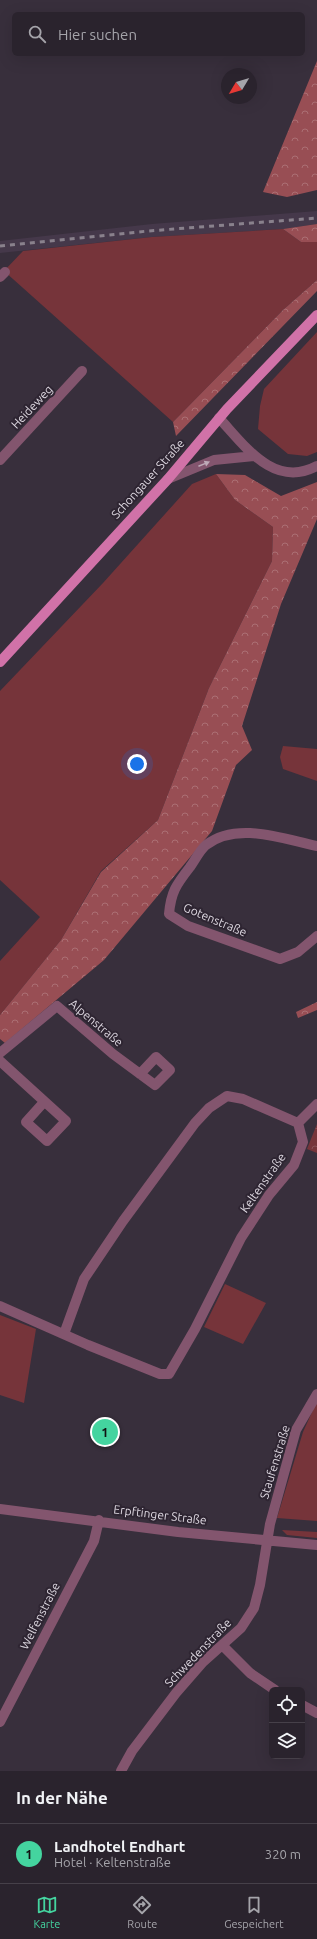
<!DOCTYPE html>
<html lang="de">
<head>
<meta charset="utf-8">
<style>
  body { margin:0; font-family:Ubuntu,sans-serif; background:#322b35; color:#f1f3f6 }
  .controls { position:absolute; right:12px; bottom:12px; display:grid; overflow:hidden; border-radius:6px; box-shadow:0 4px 16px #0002 }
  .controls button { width:36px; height:36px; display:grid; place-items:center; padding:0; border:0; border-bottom:1px solid #464049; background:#2a232d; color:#f1f3f6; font:20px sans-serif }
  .compass { position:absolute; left:221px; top:68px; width:36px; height:36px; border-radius:50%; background:#2a232d; box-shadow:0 4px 16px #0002; rotate:232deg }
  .you { position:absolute; left:137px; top:764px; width:14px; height:14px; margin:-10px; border:3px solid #fff; border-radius:50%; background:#1a73e8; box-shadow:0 0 0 6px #1a73e833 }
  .badge { display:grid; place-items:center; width:26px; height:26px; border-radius:50%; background:#44d49f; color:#111; font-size:13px; font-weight:700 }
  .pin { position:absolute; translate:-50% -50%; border:2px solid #fff; box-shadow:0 1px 4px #0006 }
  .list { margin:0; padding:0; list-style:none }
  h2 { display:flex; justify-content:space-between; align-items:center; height:52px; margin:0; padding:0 16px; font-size:17px }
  h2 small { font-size:13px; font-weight:400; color:#a5a4aa }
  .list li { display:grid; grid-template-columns:26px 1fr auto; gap:12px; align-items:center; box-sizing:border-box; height:60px; padding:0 16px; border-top:1px solid #464049 }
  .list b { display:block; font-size:15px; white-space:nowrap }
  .list p { margin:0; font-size:13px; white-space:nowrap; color:#a5a4aa }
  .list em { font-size:13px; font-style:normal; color:#a5a4aa }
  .icon { flex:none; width:22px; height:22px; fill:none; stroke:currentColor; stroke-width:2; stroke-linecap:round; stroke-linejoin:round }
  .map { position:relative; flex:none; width:317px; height:1771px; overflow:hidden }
  .search { position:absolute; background:#2a232d; box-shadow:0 4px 16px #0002; left:12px; right:12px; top:12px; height:44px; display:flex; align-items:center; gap:10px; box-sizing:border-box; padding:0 14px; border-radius:6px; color:#a5a4aa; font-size:15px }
  .sheet { height:112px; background:#2a232d }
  nav { display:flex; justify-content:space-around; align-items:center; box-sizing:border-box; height:56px; border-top:1px solid #464049; background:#2a232d; font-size:11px; color:#a5a4aa }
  nav a { display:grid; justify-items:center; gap:2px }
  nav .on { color:#44d49f }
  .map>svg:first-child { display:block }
</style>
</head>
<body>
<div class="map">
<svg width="317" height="1771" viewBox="0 0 317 1771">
  <defs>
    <pattern id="forest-crowns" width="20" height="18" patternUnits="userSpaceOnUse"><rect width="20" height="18" fill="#984e54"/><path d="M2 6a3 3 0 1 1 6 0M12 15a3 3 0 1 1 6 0" fill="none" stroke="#ab6f74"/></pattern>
    <pattern id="park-crowns" width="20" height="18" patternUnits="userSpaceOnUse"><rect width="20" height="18" fill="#76343a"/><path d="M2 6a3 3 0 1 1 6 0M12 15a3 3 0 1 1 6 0" fill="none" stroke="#895156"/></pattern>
  </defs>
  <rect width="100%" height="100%" fill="#382f3c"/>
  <path fill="#45384a" d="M317,211V224L283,229L152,237L0,253V241L152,224Z"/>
  <path fill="#76343a" d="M283,229L301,242H317V280L283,310L173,422L4,271L23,251L152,237Z
    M317,332V452L307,456L288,454L258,429L260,406L264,389Z
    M216,474L235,500L273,527L272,561L209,688L158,820L101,871L61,940L0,1015V961L40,917L0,880V691L103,583L192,484Z
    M283,746L317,749V781L283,769L280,757Z
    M225,1284L266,1303L243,1344L204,1327Z
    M0,1315L36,1329L24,1403L0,1395Z
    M317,1401V1521L277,1518L303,1432Z
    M282,1530L317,1532V1538L287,1535Z"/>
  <path fill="url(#forest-crowns)" d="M317,61V190L287,197L263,192Z
    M317,224V242H301L283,229Z
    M317,280V291L176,436L173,422L283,310Z
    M216,474L245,475L281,496L317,482V519L281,604L242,726L252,750L236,765L212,831L104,960L5,1043L0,1039V1015L61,940L101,872L158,820L209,688L272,561L273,527L235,500Z
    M317,1002V1010L298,1018L296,1012Z"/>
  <path fill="url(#park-crowns)" d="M317,1124V1153L307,1149Z"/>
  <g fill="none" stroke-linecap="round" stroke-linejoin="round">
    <path stroke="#83556e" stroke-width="10" d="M0,277L5,272
      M219,418C245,446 274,489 317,466
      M0,460L82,371
      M168,479L214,460L254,456
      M317,846C283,839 237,821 206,845C200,850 195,860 190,867C176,885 171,892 169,914L188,926L280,959L298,952L317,936
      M0,1053L57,1006L113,1054L155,1085L170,1070L156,1057L140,1074
      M0,1061L66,1121L47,1141L26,1122L44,1102
      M298,1123L317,1104
      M0,1306L88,1345L160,1374H169L195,1329L241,1238L269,1195L294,1165L303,1142L298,1123L243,1099L227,1096L209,1108L195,1123L123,1221L84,1279L64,1334
      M0,1509L178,1532L317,1545
      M223,1646L250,1673L275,1690
      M302,1705L317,1713
      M0,1722L94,1541L99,1520
      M121,1771L132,1751L176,1693L203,1662L241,1628L254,1608L260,1585L270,1524L296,1430L317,1394"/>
    <path stroke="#d172a8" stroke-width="10" d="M0,662L168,479L227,409L317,315"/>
    <path stroke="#89818c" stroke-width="3" stroke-dasharray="5 5" stroke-linecap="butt" d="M0,246L148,231L317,218"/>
  </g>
  <defs><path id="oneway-solid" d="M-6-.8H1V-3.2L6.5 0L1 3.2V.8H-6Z"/></defs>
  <use fill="#beaab8" href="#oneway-solid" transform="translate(204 464) rotate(-22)"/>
  <g text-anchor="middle" stroke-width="4" stroke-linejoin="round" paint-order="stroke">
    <g font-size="12" fill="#ddd7e0" stroke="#2e2532">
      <text transform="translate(32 407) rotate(-47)" y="4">Heideweg</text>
      <text transform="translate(148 479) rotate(-48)" y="4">Schongauer Straße</text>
      <text transform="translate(215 920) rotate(23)" y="4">Gotenstraße</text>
      <text transform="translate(96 1023) rotate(40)" y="4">Alpenstraße</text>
      <text transform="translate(263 1183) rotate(-55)" y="4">Keltenstraße</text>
      <text transform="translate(275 1462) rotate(-73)" y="4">Staufenstraße</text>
      <text transform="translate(160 1515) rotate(7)" y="4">Erpftinger Straße</text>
      <text transform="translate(40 1616) rotate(-63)" y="4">Welfenstraße</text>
      <text transform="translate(198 1653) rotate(-46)" y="4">Schwedenstraße</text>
    </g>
  </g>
</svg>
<div class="controls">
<button><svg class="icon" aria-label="locate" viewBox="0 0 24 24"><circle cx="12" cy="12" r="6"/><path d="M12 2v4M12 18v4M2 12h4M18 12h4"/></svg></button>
<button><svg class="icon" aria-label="layers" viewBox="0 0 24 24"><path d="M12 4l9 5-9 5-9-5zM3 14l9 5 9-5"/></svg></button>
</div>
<svg class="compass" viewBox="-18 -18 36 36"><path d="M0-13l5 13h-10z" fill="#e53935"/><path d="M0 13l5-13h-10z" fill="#a5a4aa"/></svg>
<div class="you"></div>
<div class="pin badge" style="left:105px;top:1432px">1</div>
<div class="search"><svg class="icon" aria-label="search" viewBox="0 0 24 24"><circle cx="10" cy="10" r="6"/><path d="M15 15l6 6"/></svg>Hier suchen</div>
</div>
<section class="sheet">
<h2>In der Nähe<small></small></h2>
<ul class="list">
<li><span class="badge">1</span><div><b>Landhotel Endhart</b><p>Hotel · Keltenstraße</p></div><em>320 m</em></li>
</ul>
</section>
<nav>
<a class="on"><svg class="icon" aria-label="map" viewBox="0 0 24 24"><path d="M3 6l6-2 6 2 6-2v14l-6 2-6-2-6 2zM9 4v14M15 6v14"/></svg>Karte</a>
<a><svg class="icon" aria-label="directions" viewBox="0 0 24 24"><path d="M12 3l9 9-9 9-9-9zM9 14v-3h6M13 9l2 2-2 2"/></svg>Route</a>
<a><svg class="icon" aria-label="saved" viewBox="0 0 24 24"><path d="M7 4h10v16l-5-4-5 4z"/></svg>Gespeichert</a>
</nav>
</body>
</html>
